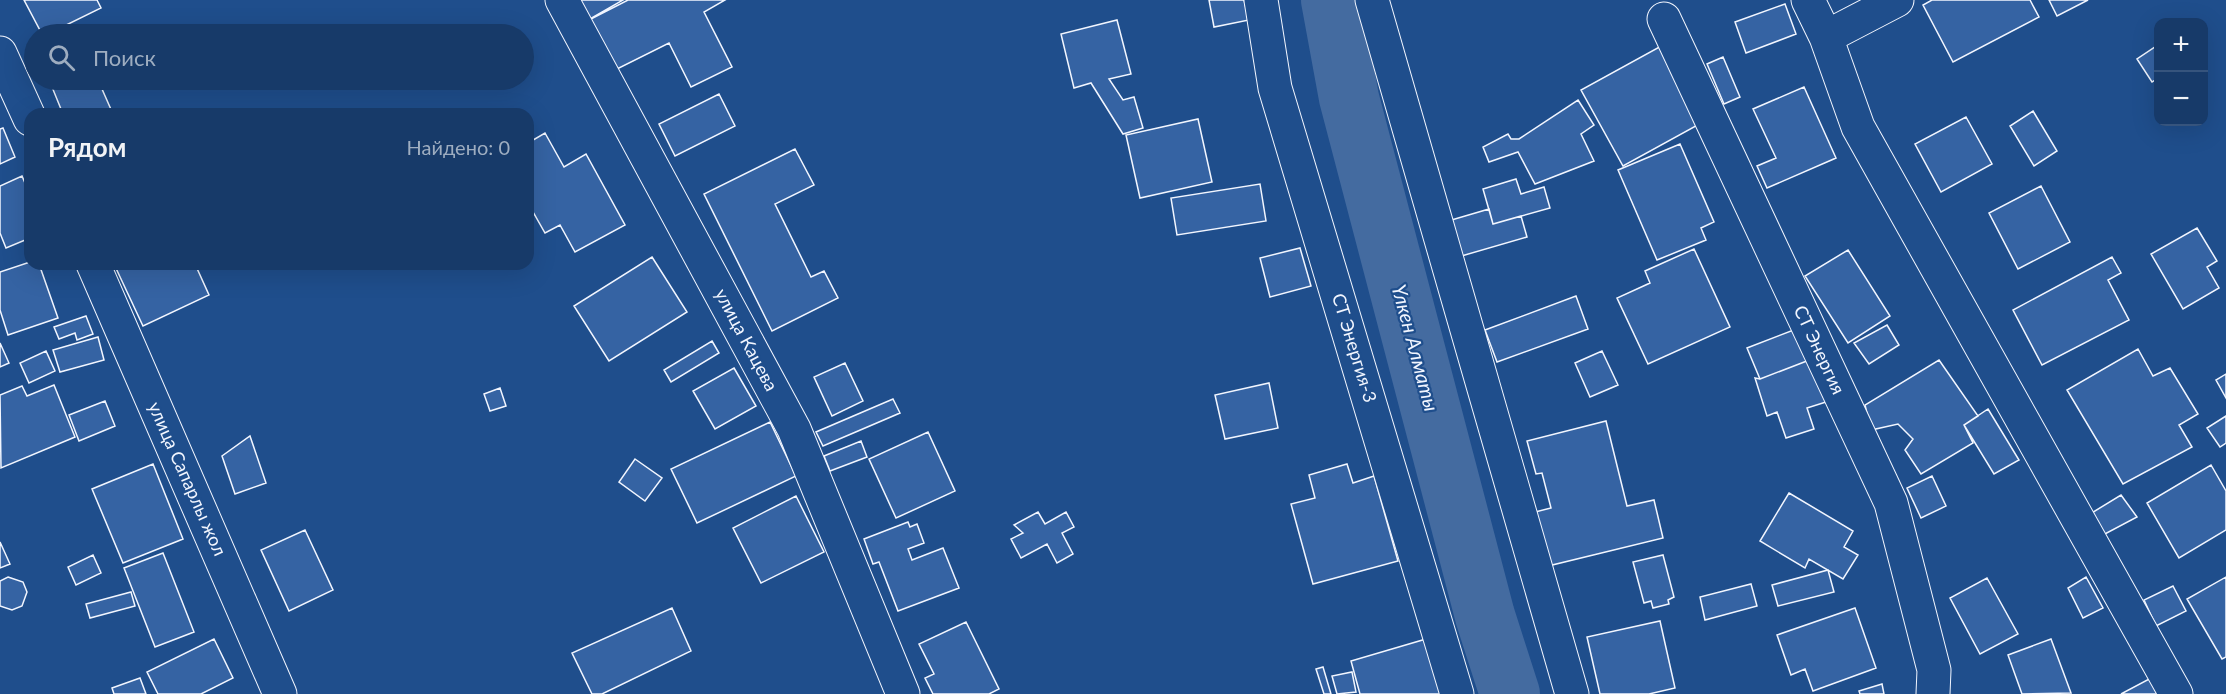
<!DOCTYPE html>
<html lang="ru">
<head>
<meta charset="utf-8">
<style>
  body { margin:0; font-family:Lato,sans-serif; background:#244571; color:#f1f3f6 }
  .controls { position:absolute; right:18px; top:18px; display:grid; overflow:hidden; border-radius:12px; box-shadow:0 6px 24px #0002 }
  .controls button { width:54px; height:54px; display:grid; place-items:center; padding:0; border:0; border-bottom:2px solid #36547d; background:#173a69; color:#f1f3f6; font:30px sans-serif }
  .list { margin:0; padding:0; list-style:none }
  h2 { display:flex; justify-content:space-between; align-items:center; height:78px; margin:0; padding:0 24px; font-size:26px }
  h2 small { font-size:20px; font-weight:400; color:#9eadc0 }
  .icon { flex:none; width:33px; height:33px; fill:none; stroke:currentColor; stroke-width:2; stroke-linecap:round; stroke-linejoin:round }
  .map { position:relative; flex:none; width:2226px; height:694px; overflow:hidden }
  .search { position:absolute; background:#173a69; box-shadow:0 6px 24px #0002; left:24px; top:24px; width:510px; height:66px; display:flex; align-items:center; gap:15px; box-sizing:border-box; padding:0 21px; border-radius:33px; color:#9eadc0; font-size:22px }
  .panel { position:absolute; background:#173a69; box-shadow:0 6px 24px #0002; left:24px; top:108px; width:510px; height:162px; border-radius:18px }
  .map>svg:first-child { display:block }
</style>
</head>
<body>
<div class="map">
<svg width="2226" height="694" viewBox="0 0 2226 694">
  <rect width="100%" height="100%" fill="#1f4e8c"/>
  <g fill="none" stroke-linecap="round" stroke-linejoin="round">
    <path stroke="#446ba0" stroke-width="60" d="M1331,0L1349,98L1485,616L1510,694"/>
  </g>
  <path fill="#3563a3" stroke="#f2f6ff" stroke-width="1.5" d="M24,0H97L101,8L48,34H42Z
    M580,0H623L590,19Z
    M628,0H725L704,12L732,67L691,87L669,43L611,72L585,22Z
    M1209,0H1244L1249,20L1214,27Z
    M1932,0H2030L2039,17L1953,62L1923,5Z
    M2049,0H2088L2057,16Z
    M1785,4L1796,34L1746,53L1735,22Z
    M1117,20L1131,74L1109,79L1123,100L1134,97L1143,128L1123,134L1091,83L1074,88L1061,34Z
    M1663,45L1705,121L1623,166L1581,90Z
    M2158,45V78L2152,82L2137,59Z
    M1723,57L1740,97L1724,104L1707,64Z
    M69,80H98L113,114H63L52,87Z
    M1804,87L1836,158L1767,188L1757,166L1776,158L1753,109Z
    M719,94L735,126L675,156L659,124Z
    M1578,100L1594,125L1581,134L1594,161L1535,184L1518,152L1489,162L1483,147L1508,134L1511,139H1519Z
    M2033,111L2057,151L2034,166L2010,126Z
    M1966,117L1992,164L1941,192L1915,144Z
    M1198,119L1212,182L1140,198L1126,135Z
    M3,128L15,157L0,164V129Z
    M545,133L564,167L586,154L625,225L575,252L560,225L545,233L528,203V143Z
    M1680,144L1714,222L1701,228L1706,240L1657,260L1618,170Z
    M795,149L814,185L775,204L811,277L824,271L838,298L772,331L704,194Z
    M22,176L30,195V238L6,248L0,233V186Z
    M1516,179L1521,194L1544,187L1550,208L1493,224L1483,189Z
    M1260,184L1266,221L1177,235L1171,198Z
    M2041,186L2070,242L2018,269L1989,213Z
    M1489,209L1493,224L1521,216L1527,237L1458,257L1448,221Z
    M2197,228L2217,261L2207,267L2219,288L2183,309L2151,254Z
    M1300,248L1311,286L1270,297L1260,258Z
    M1694,249L1730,327L1648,364L1617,298L1650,283L1645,271Z
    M1848,250L1890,316L1848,343L1805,276Z
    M652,257L687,312L609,361L574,306Z
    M2112,257L2121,273L2108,280L2129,320L2042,365L2013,310Z
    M30,262L39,264L58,318L8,335L0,310V272Z
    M114,264H195L209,295L143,326Z
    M1576,296L1588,329L1497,362L1485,330Z
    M86,316L93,334L77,340L75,333L59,339L54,327Z
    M1887,325L1899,345L1869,364L1854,343Z
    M1804,326L1812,359L1760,379L1747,348Z
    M98,337L104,360L60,372L53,350Z
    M712,341L719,353L671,382L664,370Z
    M0,343L9,363L0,367Z
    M2138,349L2153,376L2170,368L2198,414L2179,425L2192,447L2123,484L2067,390Z
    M46,351L55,371L29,383L20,363Z
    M1602,351L1618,385L1590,397L1575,363Z
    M1812,359L1826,402L1807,408L1814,429L1786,438L1777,412L1767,416L1755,378L1760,379Z
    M1939,360L1978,416L1964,425L1973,443L1921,474L1905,450L1913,439L1898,424L1871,430L1865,405Z
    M845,363L863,401L832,416L814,377Z
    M734,368L756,406L715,429L693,391Z
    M2226,374V398L2216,380Z
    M1269,383L1278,428L1225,439L1215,395Z
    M54,385L75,437L1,468L0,395L22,386L27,396Z
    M500,388L506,406L490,411L484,394Z
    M893,399L900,413L823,446L816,432Z
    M105,401L115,426L79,441L69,415Z
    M1988,409L2019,460L1994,474L1964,425Z
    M2226,416V443L2220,447L2207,428Z
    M1606,421L1627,506L1654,500L1663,538L1548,566L1535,512L1551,508L1542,473L1536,474L1527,441Z
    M770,422L796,476L697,523L671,469Z
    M928,432L955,491L896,518L869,459Z
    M250,436L266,483L235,494L222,456Z
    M861,441L867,457L830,471L824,456Z
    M635,459L662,478L645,501L619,482Z
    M153,464L183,539L123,563L92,489Z
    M1347,464L1353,483L1374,476L1398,561L1313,584L1291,504L1315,498L1309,475Z
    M2211,465L2226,491V530L2179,558L2147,503Z
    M1932,476L1946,506L1921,518L1907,488Z
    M1789,493L1853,531L1844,547L1858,555L1843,579L1809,559L1805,568L1760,541Z
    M2121,495L2137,517L2103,535L2090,514Z
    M796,496L824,552L761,583L733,528Z
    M1038,512L1045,524L1066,512L1074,527L1062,533L1073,554L1057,563L1047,544L1021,558L1011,539L1023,533L1014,525Z
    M908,522L910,527L917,524L924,543L908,549L912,560L943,548L959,588L898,611L879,562L873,564L864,539Z
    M305,530L333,590L289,611L261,550Z
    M0,542L10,564L0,568Z
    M163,553L194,632L155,647L124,568Z
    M93,555L101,573L76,585L68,567Z
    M1663,555L1674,597L1668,600L1669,604L1653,608L1651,601L1644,603L1633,562Z
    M1828,570L1834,592L1778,606L1772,585Z
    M8,577L23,582L27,592L22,606L12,610L0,606V581Z
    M2086,577L2103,608L2083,618L2068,588Z
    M2226,577V657L2222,659L2187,599Z
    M1987,578L2018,634L1980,654L1950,598Z
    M1751,584L1757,606L1705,620L1700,597Z
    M2173,586L2186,611L2156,626L2144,600Z
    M131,592L135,606L90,618L86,604Z
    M672,608L691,651L602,694H592L572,653Z
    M1855,608L1876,668L1813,691L1805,669L1791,675L1777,635Z
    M1660,621L1675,688L1649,694H1600L1587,637Z
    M966,622L999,689L989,694H933L925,678L934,674L919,644Z
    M214,639L233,678L201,694H158L147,672Z
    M1426,639L1442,694H1360L1351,661Z
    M2051,639L2071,693L2022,694L2008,655Z
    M1323,667L1331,694H1324L1316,669Z
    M1352,672L1356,692L1337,694L1332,676Z
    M140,678L146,694H114L112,688Z
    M2151,678L2159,694H2121Z
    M1882,684L1884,694H1860L1859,691Z"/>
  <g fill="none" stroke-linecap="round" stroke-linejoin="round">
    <g stroke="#f2f6ff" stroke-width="35">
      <path id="minor" d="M562,0L794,429L903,694
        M1261,0L1275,88L1457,694
        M1372,0L1572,694
        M1808,0L1826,37L1858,127L2176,694
        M1664,19L1891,503L1934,670L1933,694
        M1826,37L1897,0
        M0,53L30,119
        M93,264L280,694"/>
    </g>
    <use href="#minor" stroke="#1f4e8c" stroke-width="33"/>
  </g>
  <g text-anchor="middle" stroke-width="4.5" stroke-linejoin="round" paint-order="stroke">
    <g font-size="18" fill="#f2f6ff" stroke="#1f4e8c">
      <text transform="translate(746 340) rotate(62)" y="6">улица Кацева</text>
      <text transform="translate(1354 348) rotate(73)" y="6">СТ Энергия-3</text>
      <text transform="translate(1819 350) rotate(65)" y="6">СТ Энергия</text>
      <text transform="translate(187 479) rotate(66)" y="6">улица Сапарлы жол</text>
    </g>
    <g font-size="20" font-style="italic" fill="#f2f6ff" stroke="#1f4e8c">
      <text transform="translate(1415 348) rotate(75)" y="7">Үлкен Алматы</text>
    </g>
  </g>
</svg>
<div class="controls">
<button>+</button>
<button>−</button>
</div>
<div class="search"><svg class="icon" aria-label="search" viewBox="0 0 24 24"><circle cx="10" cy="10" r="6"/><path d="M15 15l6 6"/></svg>Поиск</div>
<section class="panel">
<h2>Рядом<small>Найдено: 0</small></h2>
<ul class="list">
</ul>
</section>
</div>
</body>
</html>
